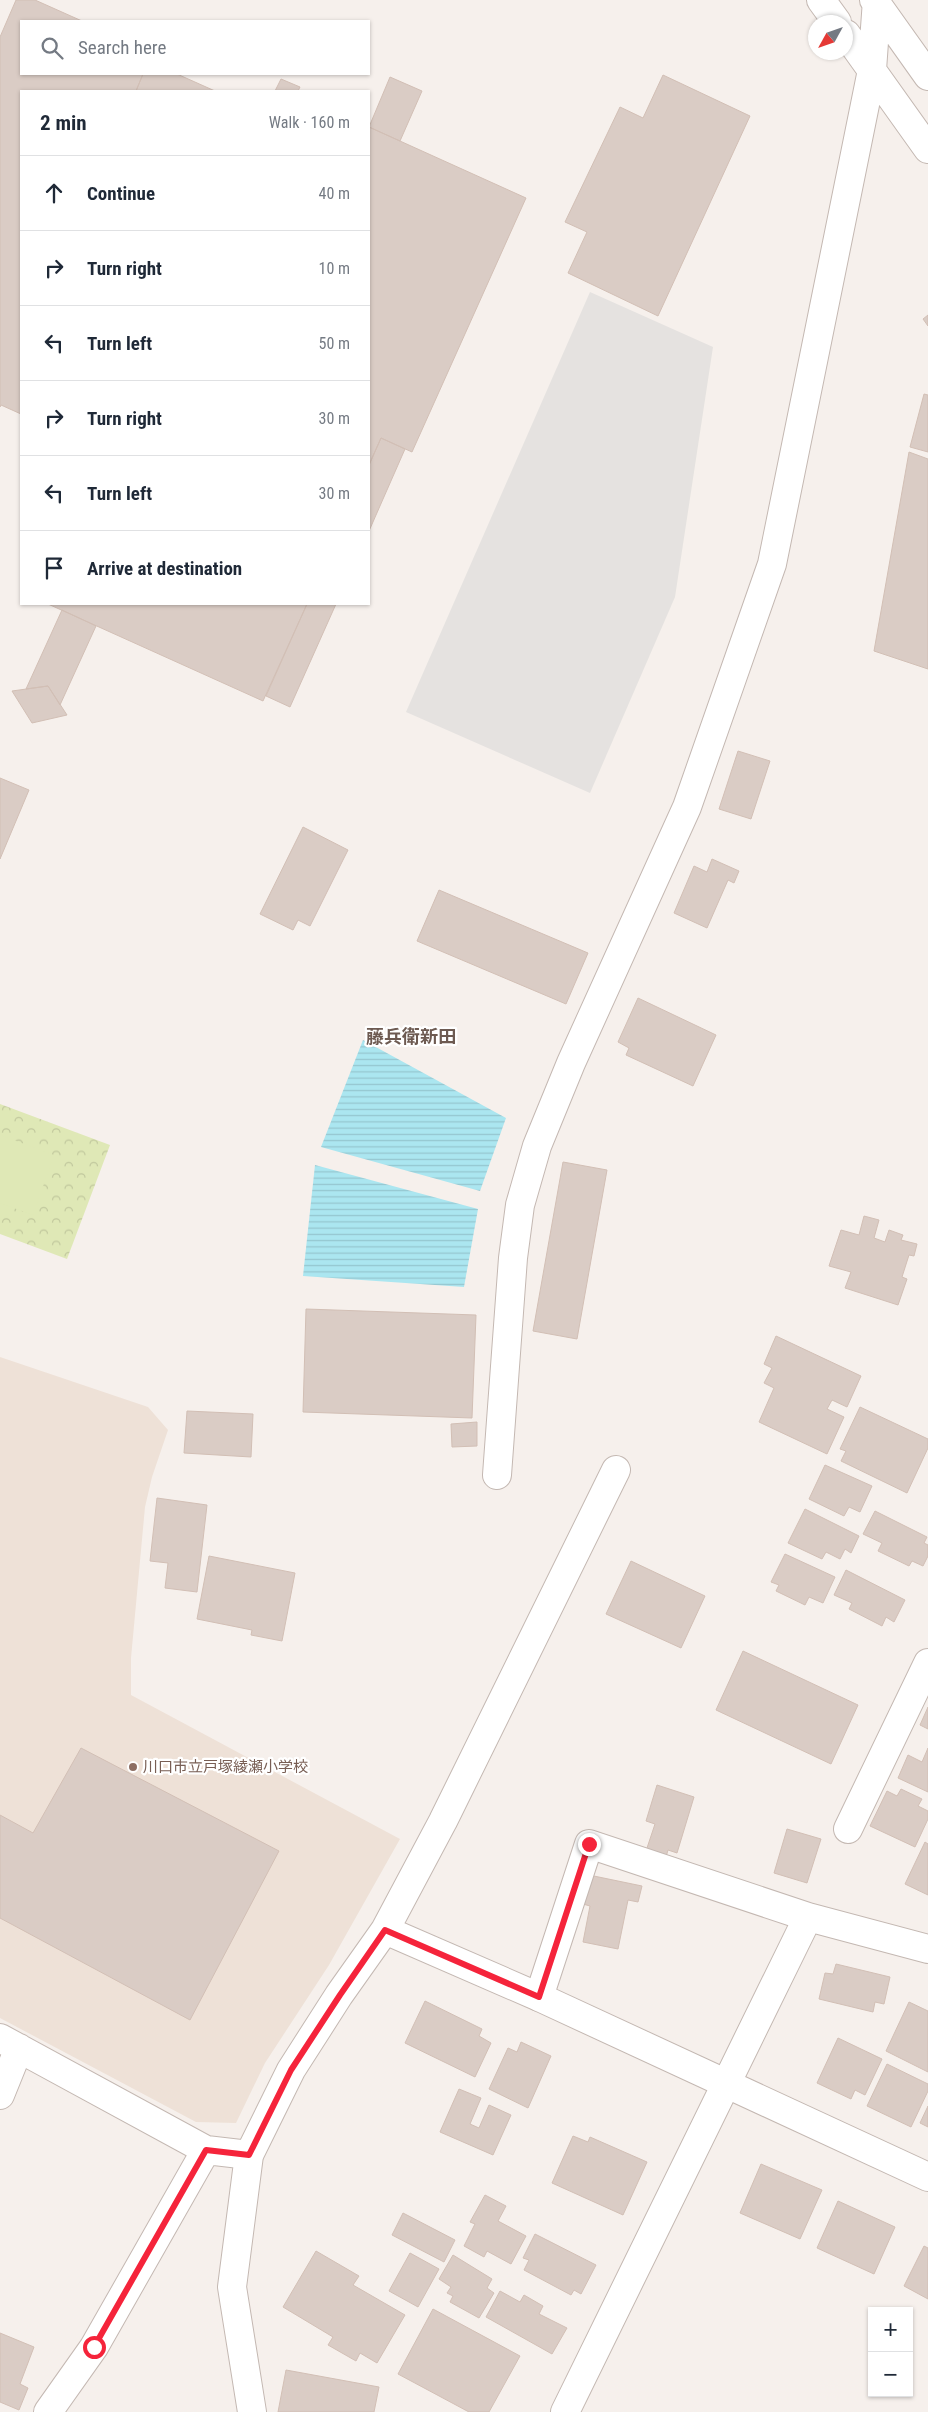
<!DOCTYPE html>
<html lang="en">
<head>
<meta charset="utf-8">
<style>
  body { margin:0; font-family:"Roboto Condensed","Noto Sans JP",sans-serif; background:#f2f2f3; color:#1f2937 }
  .controls { position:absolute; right:15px; bottom:15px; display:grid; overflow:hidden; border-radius:0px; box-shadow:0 1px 4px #0004 }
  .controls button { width:45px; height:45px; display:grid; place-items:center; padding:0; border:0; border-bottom:1px solid #e0e1e3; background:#fff; color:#1f2937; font:25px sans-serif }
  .compass { position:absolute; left:808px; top:15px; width:45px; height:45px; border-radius:50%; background:#fff; box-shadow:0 1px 4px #0004; rotate:230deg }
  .stop { position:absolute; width:15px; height:15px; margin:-11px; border:4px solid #f5243b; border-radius:50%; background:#fff }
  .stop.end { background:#f5243b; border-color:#fff; box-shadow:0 1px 5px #0008 }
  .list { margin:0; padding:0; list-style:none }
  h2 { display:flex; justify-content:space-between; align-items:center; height:65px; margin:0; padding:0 20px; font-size:21px }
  h2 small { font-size:16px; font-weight:400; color:#747a83 }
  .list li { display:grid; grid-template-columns:32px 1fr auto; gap:15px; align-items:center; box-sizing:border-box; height:75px; padding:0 20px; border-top:1px solid #e0e1e3 }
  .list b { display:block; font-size:19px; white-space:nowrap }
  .list em { font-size:16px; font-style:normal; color:#747a83 }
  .icon { flex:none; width:28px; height:28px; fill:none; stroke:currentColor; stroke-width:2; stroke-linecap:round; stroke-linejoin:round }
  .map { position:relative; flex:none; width:928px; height:2412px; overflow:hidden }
  .search { position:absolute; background:#fff; box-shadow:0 1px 4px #0004; left:20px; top:20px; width:350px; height:55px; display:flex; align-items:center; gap:12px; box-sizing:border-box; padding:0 18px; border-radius:0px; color:#747a83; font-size:19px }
  .panel { position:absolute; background:#fff; box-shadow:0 1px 4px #0004; left:20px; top:90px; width:350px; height:515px; border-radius:0px }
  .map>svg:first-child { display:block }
</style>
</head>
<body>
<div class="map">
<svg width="928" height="2412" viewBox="0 0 928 2412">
  <defs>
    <pattern id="forest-crowns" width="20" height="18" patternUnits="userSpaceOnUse" patternTransform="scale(1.25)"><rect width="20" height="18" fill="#dfe8b6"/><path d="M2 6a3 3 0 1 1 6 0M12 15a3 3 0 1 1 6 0" fill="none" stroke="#c1c89d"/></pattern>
    <pattern id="water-rules" width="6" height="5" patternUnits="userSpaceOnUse" patternTransform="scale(1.25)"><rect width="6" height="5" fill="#abe6f0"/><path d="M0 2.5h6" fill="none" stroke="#95c6cf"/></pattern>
  </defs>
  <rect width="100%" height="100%" fill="#f6f0ec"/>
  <path fill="#eee1d7" d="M0,1357L148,1407L168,1430L152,1477L145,1507L131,1658V1695L400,1839L329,1965L265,2063L236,2123L196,2122L0,2018Z"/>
  <path fill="url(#forest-crowns)" d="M0,1104L110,1145L67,1259L0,1234Z"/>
  <path fill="#dfe8b6" d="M0,1135L54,1155L33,1215L0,1203Z"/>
  <path fill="#e5e2e0" d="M590,292L713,347L675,597L590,793L406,712Z"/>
  <path fill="url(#water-rules)" d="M363,1040L506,1118L480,1191L321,1147Z
    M315,1165L478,1209L464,1287L303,1276Z"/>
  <path fill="#daccc5" stroke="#d2bfb5" d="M16,0H35L82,21H21V74H143L136,91H21V414L1,405L0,407V37Z
    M143,74H177L215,91H136Z
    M663,75L750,116L658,316L568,273L587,232L565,222L620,107L643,118Z
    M390,77L422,91L400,141L369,127Z
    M281,79L300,87L298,91H275Z
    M369,127L526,198L412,452L381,438L369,465Z
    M928,315V326L923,319Z
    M924,394L928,395V452L910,447Z
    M381,438L405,449L369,531V465Z
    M909,452L928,459V669L874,651Z
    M48,604H307L263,701Z
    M307,604H336L290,707L266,696Z
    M62,610L96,626L60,705L48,686L26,689Z
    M48,686L67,715L32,723L12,691Z
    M738,751L770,761L751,819L719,809Z
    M0,778L29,790L0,859Z
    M303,827L348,850L310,926L298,920L293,930L260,914Z
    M712,859L739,871L734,883L728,880L707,928L674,913L694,866L707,872Z
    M439,890L588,953L566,1004L417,941Z
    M638,998L716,1035L693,1086L626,1055L629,1048L618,1042Z
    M563,1162L607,1170L577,1339L533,1331Z
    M864,1216L879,1220L874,1238L885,1242L889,1230L903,1235L901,1240L917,1244L914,1256L909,1255L902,1277L907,1279L898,1305L845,1288L851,1272L829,1266L841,1230L859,1235Z
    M306,1309L476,1315L472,1418L303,1412Z
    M776,1336L861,1376L847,1407L832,1400L827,1409L844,1417L827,1454L759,1422L774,1388L764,1383L772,1368L764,1364Z
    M860,1407L928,1439V1448L907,1493L841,1461L846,1451L840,1449Z
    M187,1411L253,1414L251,1457L184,1453Z
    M477,1422V1446L452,1447L451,1424Z
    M825,1465L872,1486L860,1512L849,1507L844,1516L809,1499Z
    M157,1498L207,1505L197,1592L165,1588L168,1563L150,1561Z
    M805,1509L859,1536L851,1553L845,1549L840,1559L826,1552L822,1559L788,1543Z
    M875,1511L927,1537L924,1543L928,1545V1556L923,1566L912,1561L909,1566L878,1551L882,1543L863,1534Z
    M785,1554L835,1577L823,1603L809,1597L805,1605L776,1591L779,1585L771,1582Z
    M209,1556L295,1573L282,1641L251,1635L252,1630L197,1619Z
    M631,1561L705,1596L681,1648L606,1614Z
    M846,1570L905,1600L894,1622L886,1617L882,1626L849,1609L852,1603L834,1595Z
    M743,1651L858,1705L831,1764L716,1710Z
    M928,1707V1729L920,1725Z
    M81,1748L279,1851L190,2020L0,1918V1815L33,1833Z
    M928,1748V1792L898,1778L908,1755L922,1762Z
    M657,1785L694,1797L677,1853L668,1850L666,1857L646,1851L655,1824L646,1821Z
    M901,1789L922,1799L918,1806L928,1811V1819L915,1847L870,1826L887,1791L897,1796Z
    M787,1829L821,1839L807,1883L774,1873Z
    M925,1842L928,1844V1895L905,1884Z
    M589,1875L642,1886L638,1902L628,1900L618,1949L583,1942L590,1906L583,1904Z
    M836,1964L890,1977L884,2004L875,2002L873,2012L819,1999L825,1973L833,1974Z
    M425,2001L482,2029L479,2036L491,2043L475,2077L405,2043Z
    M909,2002L928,2011V2072L886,2051Z
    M838,2038L882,2059L865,2095L855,2090L851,2099L817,2083Z
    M521,2042L551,2056L528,2108L489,2089L508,2048L517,2052Z
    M887,2064L928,2084V2091L911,2127L867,2106Z
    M459,2089L481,2098L470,2124L479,2128L489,2105L511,2115L493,2155L440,2132Z
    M928,2106V2127L920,2123Z
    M573,2136L588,2142L590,2137L647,2162L623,2215L552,2183Z
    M761,2164L822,2190L800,2239L740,2213Z
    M485,2195L506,2206L498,2221L526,2236L511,2264L487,2251L484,2257L464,2246L475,2224L470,2222Z
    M838,2201L895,2227L874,2274L817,2248Z
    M403,2213L455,2240L444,2262L392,2235Z
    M535,2234L596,2265L581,2294L574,2290L571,2295L524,2270L529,2260L523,2258Z
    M924,2246L928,2248V2299L904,2286Z
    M316,2251L359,2276L353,2285L405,2315L377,2363L360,2353L356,2361L328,2345L333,2337L283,2307Z
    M410,2253L439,2269L418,2307L389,2291Z
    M453,2255L492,2279L487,2288L494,2293L479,2318L450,2302L453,2296L447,2293L451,2287L439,2279Z
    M500,2291L520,2302L524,2295L543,2306L539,2314L567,2328L552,2354L486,2317Z
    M433,2309L520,2356L489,2412H469L398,2374Z
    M0,2333L34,2347L20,2384L28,2388L19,2410L0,2402Z
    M286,2370L379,2387L374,2412H278Z"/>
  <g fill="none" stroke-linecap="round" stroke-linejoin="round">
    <g stroke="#c4b8b2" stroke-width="30">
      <path id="minor" d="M848,1829L928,1663
        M539,1997L589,1844L808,1917L928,1949
        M0,2038L206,2150L249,2155
        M0,2095L19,2048
        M48,2412L94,2347L206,2150
        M565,2412L808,1917"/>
    </g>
    <g stroke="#c4b8b2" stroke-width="30">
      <path id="tertiary" d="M821,0L837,22
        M874,0L928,76
        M846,34L928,149
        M497,1475L513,1258L520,1205L537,1146L571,1063L687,807L772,564L872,70L877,0
        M385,1930L539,1997L928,2177
        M252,2412L232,2287L249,2155L291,2070L339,1995L385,1930L443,1821L616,1470"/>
    </g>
    <use href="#minor" stroke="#fff" stroke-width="28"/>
    <use href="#tertiary" stroke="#fff" stroke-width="28"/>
  </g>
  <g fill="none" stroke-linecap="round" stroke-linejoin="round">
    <path stroke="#f5243b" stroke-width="6" d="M94,2347L206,2150L249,2155L291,2070L340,1995L385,1930L539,1997L589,1844"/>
  </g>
  <circle fill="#8d6e63" stroke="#fff" stroke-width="2" cx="133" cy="1767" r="5"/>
  <g text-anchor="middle" stroke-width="4.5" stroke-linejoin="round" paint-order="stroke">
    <g font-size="15" fill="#785e54" stroke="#fff" text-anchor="start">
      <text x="143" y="1772">川口市立戸塚綾瀬小学校</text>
    </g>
    <g font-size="18" font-weight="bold" fill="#6d5a51" stroke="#fff">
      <text x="411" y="1043">藤兵衛新田</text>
    </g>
  </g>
</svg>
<div class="controls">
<button>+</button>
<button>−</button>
</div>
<svg class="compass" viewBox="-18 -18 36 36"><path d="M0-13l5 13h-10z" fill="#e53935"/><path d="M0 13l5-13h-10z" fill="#747a83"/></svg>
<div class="stop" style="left:94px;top:2347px"></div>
<div class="stop end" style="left:589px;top:1844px"></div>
<div class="search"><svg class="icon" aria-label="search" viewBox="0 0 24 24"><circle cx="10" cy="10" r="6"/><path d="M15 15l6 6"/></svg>Search here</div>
<section class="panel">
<h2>2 min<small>Walk · 160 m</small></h2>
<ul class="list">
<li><svg class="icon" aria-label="ahead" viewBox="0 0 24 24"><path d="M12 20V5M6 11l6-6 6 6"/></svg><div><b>Continue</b></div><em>40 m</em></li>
<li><svg class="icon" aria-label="right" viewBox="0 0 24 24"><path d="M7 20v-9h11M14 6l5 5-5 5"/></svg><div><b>Turn right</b></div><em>10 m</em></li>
<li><svg class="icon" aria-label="left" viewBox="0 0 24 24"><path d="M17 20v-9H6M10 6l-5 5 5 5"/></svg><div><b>Turn left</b></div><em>50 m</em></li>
<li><svg class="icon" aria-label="right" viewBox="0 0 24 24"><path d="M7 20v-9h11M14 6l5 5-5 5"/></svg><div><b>Turn right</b></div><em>30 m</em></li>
<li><svg class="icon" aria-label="left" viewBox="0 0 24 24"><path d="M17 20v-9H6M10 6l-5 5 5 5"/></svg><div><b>Turn left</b></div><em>30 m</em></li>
<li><svg class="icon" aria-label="arrive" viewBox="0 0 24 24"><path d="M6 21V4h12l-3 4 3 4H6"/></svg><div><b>Arrive at destination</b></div></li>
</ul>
</section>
</div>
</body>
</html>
